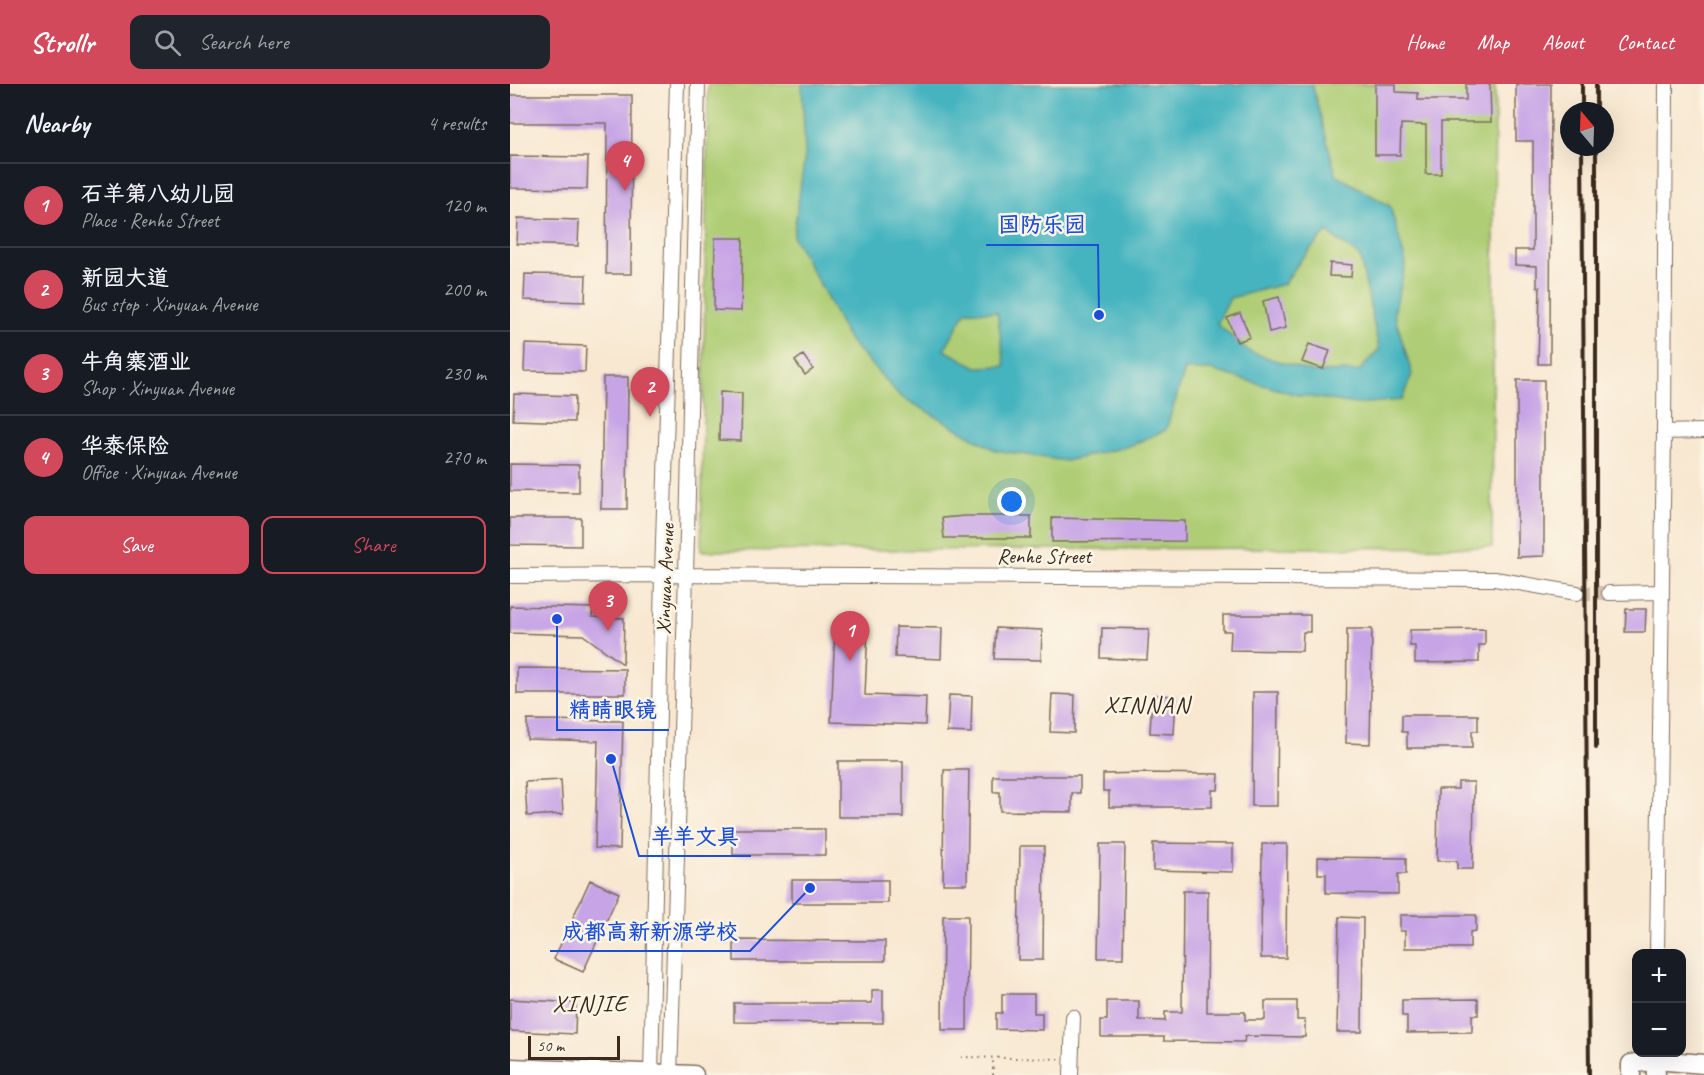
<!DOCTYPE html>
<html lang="en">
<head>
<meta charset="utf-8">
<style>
  body { margin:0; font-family:Caveat,"LXGW WenKai TC",sans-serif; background:#20242c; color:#f1f3f6 }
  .controls { position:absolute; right:18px; bottom:18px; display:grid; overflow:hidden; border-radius:12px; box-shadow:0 6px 24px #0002 }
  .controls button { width:54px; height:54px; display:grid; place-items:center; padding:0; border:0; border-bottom:2px solid #363941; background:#171b24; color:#f1f3f6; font:30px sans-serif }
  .compass { position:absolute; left:1050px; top:18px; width:54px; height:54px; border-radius:50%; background:#171b24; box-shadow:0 6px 24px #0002; rotate:341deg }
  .scale { position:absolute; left:18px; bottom:15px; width:92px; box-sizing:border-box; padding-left:6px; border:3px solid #3b2a1e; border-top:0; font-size:16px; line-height:21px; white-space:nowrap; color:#3b2a1e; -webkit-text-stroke:4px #fcf5e5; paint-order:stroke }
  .you { position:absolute; left:502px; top:418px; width:21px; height:21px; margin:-15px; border:4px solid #fff; border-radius:50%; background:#1a73e8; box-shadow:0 0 0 9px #1a73e833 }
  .badge { display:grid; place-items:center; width:39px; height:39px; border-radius:50%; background:#d1495b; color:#fff; font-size:20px; font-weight:700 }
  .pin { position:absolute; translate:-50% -50px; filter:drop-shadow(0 2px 3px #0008) }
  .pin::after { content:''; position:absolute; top:32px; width:21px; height:18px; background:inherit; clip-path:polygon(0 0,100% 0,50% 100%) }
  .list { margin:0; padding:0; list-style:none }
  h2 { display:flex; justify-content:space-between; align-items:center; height:78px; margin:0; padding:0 24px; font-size:26px }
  h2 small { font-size:20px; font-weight:400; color:#9ea1a6 }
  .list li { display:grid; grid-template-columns:39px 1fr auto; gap:18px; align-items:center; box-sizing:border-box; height:84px; padding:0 24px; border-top:2px solid #363941 }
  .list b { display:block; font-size:22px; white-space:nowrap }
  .list p { margin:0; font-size:20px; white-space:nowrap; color:#9ea1a6 }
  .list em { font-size:20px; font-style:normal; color:#9ea1a6 }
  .actions { display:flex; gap:12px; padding:18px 24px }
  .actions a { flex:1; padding:14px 0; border:2px solid #d1495b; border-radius:12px; text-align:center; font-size:21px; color:#d1495b }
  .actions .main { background:#d1495b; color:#fff }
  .icon { flex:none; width:33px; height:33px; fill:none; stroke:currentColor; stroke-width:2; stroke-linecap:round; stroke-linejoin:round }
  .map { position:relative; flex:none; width:1194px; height:991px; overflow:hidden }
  header { display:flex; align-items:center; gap:36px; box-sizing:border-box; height:84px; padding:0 30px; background:#d1495b; color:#fff }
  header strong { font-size:28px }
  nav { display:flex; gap:33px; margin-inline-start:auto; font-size:21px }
  .search { width:420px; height:54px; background:#20242c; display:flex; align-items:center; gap:15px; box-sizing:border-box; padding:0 21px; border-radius:12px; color:#9ea1a6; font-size:22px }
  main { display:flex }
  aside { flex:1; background:#171b24 }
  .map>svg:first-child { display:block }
</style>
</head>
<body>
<header>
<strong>Strollr</strong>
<div class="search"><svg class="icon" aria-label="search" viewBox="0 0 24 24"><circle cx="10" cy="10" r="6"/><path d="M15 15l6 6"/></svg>Search here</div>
<nav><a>Home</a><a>Map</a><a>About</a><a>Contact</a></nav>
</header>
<main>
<aside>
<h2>Nearby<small>4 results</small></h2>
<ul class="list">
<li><span class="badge">1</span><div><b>石羊第八幼儿园</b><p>Place · Renhe Street</p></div><em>120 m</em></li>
<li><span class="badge">2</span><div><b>新园大道</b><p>Bus stop · Xinyuan Avenue</p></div><em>200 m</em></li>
<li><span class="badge">3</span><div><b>牛角寨酒业</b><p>Shop · Xinyuan Avenue</p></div><em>230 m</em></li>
<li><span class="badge">4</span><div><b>华泰保险</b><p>Office · Xinyuan Avenue</p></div><em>270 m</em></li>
</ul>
<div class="actions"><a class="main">Save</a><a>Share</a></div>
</aside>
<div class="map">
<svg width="1194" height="991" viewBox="0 0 1194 991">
  <rect width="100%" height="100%" fill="#fcf5e5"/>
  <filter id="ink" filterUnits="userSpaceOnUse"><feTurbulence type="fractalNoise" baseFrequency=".0167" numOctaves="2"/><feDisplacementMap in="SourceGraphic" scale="12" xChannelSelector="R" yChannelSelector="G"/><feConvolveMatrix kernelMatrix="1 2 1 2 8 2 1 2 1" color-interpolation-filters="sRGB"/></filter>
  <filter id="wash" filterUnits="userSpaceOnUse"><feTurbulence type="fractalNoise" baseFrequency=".008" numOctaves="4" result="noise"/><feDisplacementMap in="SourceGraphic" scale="24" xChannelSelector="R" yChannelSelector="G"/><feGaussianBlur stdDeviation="1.35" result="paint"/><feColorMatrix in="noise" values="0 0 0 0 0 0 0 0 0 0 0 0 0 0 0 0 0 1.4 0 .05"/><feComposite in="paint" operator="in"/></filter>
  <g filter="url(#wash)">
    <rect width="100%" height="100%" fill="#f8e8d1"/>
    <path fill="#aecd74" stroke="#747c49" stroke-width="1.5" d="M198,0H985L982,463L191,467Z"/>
    <path fill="#45b4bf" stroke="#406f6e" stroke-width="1.5" fill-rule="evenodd" d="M292,0H802L826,91L880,122L896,179L884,229L902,290L892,316L846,320L788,311L701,286H675L656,346L619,362L556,377L485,366L390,312L338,255L312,204L283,153L295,71ZM817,148L850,173L869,265L849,287L802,288L740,268L707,240L720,214L774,200L792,174ZM456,227L487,228L495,282L467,283L434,266Z"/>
    <g id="blocks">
      <path fill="#c7a4e6" d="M865,0H886V8L908,9V16H956V0H980L981,38H931V90H916V41L891,40L890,71H865Z
        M1006,0H1041L1040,280H1028L1030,203H1027V182L1005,181V166H1023V57H1006Z
        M0,11H122L121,190H96L97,39H0Z
        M0,72L78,73L77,105L0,104Z
        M8,134L69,136L68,162L7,160Z
        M205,154H233L231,227L204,226Z
        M820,179L842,181L841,193L819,192Z
        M15,190L76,191L75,218L14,216Z
        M769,213L776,244L759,248L753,217Z
        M730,229L740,253L727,258L717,234Z
        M15,260L76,262L75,288L14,287Z
        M799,260L820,267L813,285L792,278Z
        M293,271L303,285L295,291L285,277Z
        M93,293H118L117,425H91Z
        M1007,296H1034V472L1007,473Z
        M210,308L232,309L231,357L209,356Z
        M4,310L65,312L64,338L3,336Z
        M0,380L69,381V408L0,407Z
        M455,432H521V454H434L432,434Z
        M0,434H71V462L0,461Z
        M542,434L675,437V457L542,458Z
        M0,522L83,524L82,533L114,534L113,580L73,551L0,549Z
        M1116,525H1136L1135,548H1115Z
        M713,531H800V548H793L792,567L720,566L721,547H713Z
        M325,543L358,544L355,611L416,613L415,641L321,638Z
        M386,543L432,544L431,575L385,573Z
        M486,544L532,546L531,576L484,575Z
        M592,544L639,545L637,576L591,574Z
        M837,545H862L860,660L836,659Z
        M975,545V561H969V578L905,579V562H900V546Z
        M7,584L115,585V610H7Z
        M743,608H768L767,722H742Z
        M542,610L565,611L564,649L540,648Z
        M439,611L462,612L461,649L437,648Z
        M642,611L666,612L664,650L640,649Z
        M892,631H968V647H962V664H897V648H892Z
        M17,636L113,637L110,765L85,764L88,657L17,655Z
        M328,677H393V733H328Z
        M434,686H459L457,800H433Z
        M632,689L709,690L708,706H702V723H599V707H593V690Z
        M483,692H570V709H562V728L490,727V708H483Z
        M51,696L53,730L17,732L15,698Z
        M948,698H964L963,785H947V777H927L928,705H948Z
        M223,745H315V771H223Z
        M643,759L723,760V788L643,786Z
        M590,760H615L613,874H588Z
        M752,760H777L776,874H751Z
        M510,762H534L533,876H508Z
        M808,773L896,774V790H888V810L816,809V790H808Z
        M80,796L109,809L73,888L44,875Z
        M282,796H378V819H282Z
        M673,807H698L697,928H735V936H755V917H787V936H795V953L735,952L734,958L654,957V953H591V936H597V917H629V936L655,937V928H672Z
        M890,831H966V847L960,848V864H895V847H890Z
        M433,832H458L457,946H432Z
        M829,833L853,834L852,948H827Z
        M224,856L375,857V877H224Z
        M362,906H373V939L224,938V919H362Z
        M492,910H524V929H532V946L486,945V929H492Z
        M0,915L66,919L65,950L0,947Z
        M968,915V931H962V948L897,949V932H892V916Z"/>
    </g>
  </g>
  <g filter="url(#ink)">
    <use href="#blocks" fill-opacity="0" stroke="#7d6c5d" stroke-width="1.5"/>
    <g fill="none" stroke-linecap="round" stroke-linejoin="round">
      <path stroke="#d2c2ad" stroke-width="14" stroke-dasharray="14 7" stroke-linecap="butt" d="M1067,509H1099"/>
      <g stroke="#7d6c5d" stroke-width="16">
        <path id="minor" d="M1154,348L1194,347
          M0,492L152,491L985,495L1067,509
          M1099,509L1152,508
          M1147,870L1154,348L1156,0
          M141,991L152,491L167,0
          M160,991L176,491L188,0
          M561,991L563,933"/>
      </g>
      <g stroke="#7d6c5d" stroke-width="21">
        <path id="major" d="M1145,976L1194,980
          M0,984L184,991
          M1121,991V980L1145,976L1146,991"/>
      </g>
      <path stroke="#7d6c5d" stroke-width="2" stroke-dasharray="1.5 4.5" stroke-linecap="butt" d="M451,973L550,975
        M483,991V973"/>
      <use href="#minor" stroke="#fff" stroke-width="14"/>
      <use href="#major" stroke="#fff" stroke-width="18"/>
      <path stroke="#3b2a1e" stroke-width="4" d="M1072,0V27
        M1086,0V27
        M1072,63L1079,991
        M1086,63V664"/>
    </g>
  </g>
  <g text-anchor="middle" stroke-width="5" stroke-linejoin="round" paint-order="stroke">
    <g font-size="21" fill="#3b2a1e" stroke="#fcf5e5">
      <text x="534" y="479">Renhe Street</text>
      <text transform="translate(155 495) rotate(-88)" y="7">Xinyuan Avenue</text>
    </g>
    <g font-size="24" letter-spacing="1.5" fill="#3b2a1e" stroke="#fcf5e5">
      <text x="637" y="629">XINNAN</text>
      <text x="80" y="928">XINJIE</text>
    </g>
  </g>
  <path fill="none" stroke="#1d4ed8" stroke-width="2" d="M589 231L588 161H476M47 535L47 646H159M101 675L129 772H241M300 804L240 867H40"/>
  <g fill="#1d4ed8" stroke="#fcf5e5" stroke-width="2">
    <circle cx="589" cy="231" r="6"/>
    <circle cx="47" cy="535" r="6"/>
    <circle cx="101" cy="675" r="6"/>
    <circle cx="300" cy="804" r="6"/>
  </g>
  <g font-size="22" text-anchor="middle" font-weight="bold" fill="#1d4ed8" stroke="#fcf5e5" stroke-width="5" stroke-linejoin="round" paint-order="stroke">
    <text x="532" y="148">国防乐园</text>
    <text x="103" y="633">精睛眼镜</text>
    <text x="185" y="760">羊羊文具</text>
    <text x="140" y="855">成都高新新源学校</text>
  </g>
</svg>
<div class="controls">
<button>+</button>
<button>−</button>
</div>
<svg class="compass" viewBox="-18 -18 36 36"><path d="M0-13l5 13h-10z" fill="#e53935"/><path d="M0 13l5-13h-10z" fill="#9ea1a6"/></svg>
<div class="scale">50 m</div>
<div class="you"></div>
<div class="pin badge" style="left:340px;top:577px">1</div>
<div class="pin badge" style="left:140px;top:333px">2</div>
<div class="pin badge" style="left:98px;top:547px">3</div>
<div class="pin badge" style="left:115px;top:107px">4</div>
</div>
</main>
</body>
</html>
